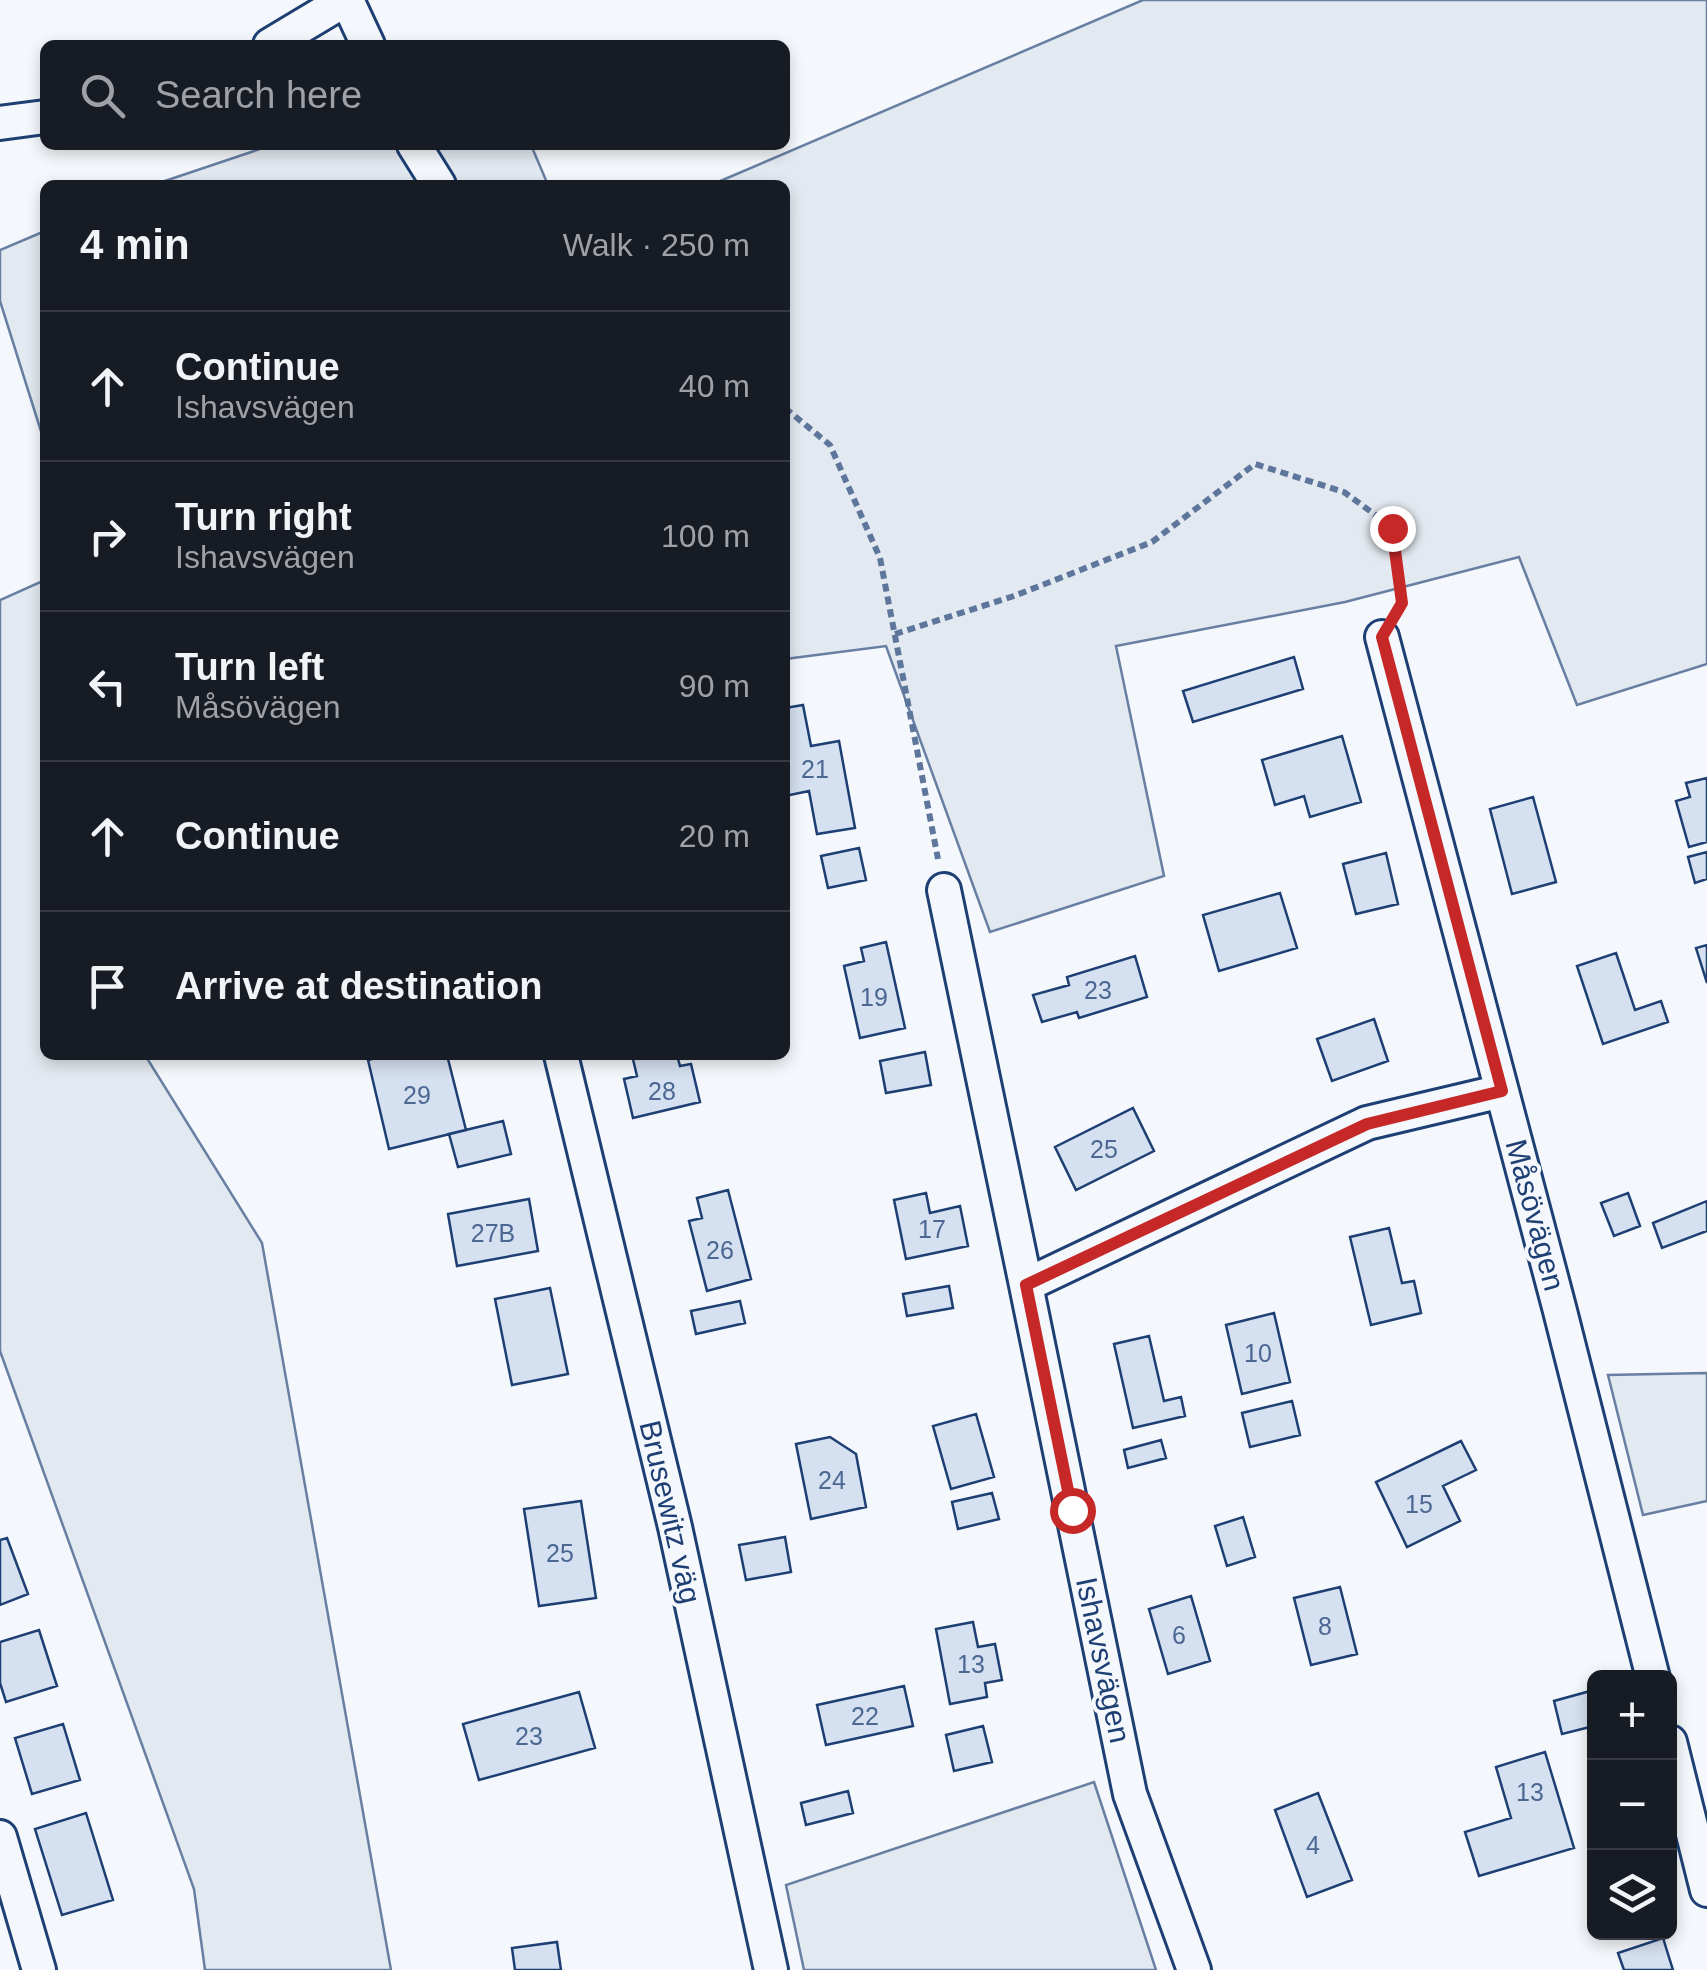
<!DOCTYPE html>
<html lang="en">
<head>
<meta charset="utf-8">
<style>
  body { margin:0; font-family:Helvetica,sans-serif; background:#242831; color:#f1f3f6 }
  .controls { position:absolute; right:30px; bottom:30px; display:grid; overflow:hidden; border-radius:15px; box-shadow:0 5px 15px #0003 }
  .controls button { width:90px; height:90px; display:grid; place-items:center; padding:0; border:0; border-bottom:2px solid #363941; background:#171b24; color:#f1f3f6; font:50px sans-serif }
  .stop { position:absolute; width:30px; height:30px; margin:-22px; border:8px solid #c62828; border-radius:50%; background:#fff }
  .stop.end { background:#c62828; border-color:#fff; box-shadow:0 2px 10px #0008 }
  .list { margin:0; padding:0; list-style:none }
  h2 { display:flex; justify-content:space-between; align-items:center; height:130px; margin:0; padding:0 40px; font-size:42px }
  h2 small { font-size:32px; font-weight:400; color:#9ea1a6 }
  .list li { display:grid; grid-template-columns:65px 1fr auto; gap:30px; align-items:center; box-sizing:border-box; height:150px; padding:0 40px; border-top:2px solid #363941 }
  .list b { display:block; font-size:38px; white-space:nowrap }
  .list p { margin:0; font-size:32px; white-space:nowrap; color:#9ea1a6 }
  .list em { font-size:32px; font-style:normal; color:#9ea1a6 }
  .icon { flex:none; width:55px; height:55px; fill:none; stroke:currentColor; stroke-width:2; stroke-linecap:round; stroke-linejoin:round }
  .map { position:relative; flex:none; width:1707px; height:1970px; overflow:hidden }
  .search { position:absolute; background:#171b24; box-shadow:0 5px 15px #0003; left:40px; top:40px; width:750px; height:110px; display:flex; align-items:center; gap:25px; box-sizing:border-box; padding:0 35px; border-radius:15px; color:#9ea1a6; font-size:38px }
  .panel { position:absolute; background:#171b24; box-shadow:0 5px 15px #0003; left:40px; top:180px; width:750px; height:880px; border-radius:15px }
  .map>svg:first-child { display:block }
</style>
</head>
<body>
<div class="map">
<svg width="1707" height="1970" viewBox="0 0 1707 1970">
  <rect width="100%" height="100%" fill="#f4f7fb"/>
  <path fill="#e3e9f0" stroke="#687fa3" stroke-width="2.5" d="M1143,0H1707V664L1577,705L1519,557L1345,602L1116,646L1164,876L990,932L886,646L785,659V185H711Z
    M272,145H531L548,185H153Z
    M45,231V444L0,301V250Z
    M45,580V1055H145L262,1243L391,1970H205L194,1889L0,1351V600Z
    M1707,1373V1501L1643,1515L1608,1375Z
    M1094,1782L1156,1970H804L786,1885Z"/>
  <path fill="#d5e0f0" stroke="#1d3f73" stroke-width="2.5" d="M1294,657L1303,689L1193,722L1183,691Z
    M803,705L811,746L839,741L855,828L817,834L809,791L785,796V708Z
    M1342,736L1361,802L1310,817L1304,796L1275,805L1262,760Z
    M1707,778V842L1689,847L1676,801L1690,797L1686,783Z
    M1533,797L1556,882L1512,894L1490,809Z
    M859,848L866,880L828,888L821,856Z
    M1707,852V879L1695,883L1688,857Z
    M1386,853L1398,904L1356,914L1343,864Z
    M1280,893L1297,948L1219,971L1203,915Z
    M886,942L905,1028L860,1038L844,966L864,961L861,948Z
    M1707,945V983L1696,948Z
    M1616,953L1635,1010L1661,1001L1668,1022L1603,1044L1577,966Z
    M1135,956L1147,997L1079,1018L1077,1012L1042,1022L1033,995L1069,985L1067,977Z
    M1374,1019L1388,1061L1332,1081L1317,1039Z
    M925,1052L931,1085L886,1093L880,1061Z
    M388,1055H447L466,1130L389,1149L368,1060Z
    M632,1055H677L680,1066L691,1064L700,1102L633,1118L624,1079L637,1076Z
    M1133,1108L1154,1151L1076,1190L1055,1147Z
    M503,1121L511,1154L458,1167L449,1134Z
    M728,1190L751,1279L707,1291L689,1221L702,1218L697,1198Z
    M926,1193L930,1213L960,1206L968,1246L906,1259L894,1200Z
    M1628,1193L1640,1226L1614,1236L1601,1203Z
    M529,1199L538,1251L457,1266L448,1214Z
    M1707,1201V1231L1662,1248L1653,1223Z
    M1389,1228L1402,1283L1414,1281L1421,1313L1371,1325L1350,1237Z
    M949,1286L953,1308L907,1316L903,1294Z
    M550,1288L568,1374L512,1385L495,1299Z
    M740,1301L745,1323L696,1334L691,1311Z
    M1274,1313L1290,1382L1242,1394L1226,1325Z
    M1149,1336L1164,1401L1181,1397L1185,1416L1133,1428L1114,1344Z
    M1292,1401L1300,1435L1250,1447L1242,1413Z
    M976,1414L994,1477L951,1489L933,1426Z
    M830,1437L856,1454L866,1507L811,1519L796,1444Z
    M1161,1440L1166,1458L1128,1468L1124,1450Z
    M1461,1441L1476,1470L1443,1486L1460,1521L1407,1547L1376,1482Z
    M992,1493L999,1519L958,1529L952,1502Z
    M581,1501L596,1598L539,1606L524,1509Z
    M1243,1517L1255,1557L1227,1566L1215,1526Z
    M785,1537L791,1572L746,1580L739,1545Z
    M7,1538L28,1594L0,1605V1540Z
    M1340,1587L1357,1654L1311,1665L1294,1598Z
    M1191,1596L1210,1661L1168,1674L1149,1609Z
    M973,1622L978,1647L995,1644L1002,1680L985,1683L987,1697L950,1704L936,1629Z
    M39,1630L57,1686L6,1702L0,1683V1642Z
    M904,1686L913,1726L826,1745L817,1705Z
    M1594,1690V1726L1562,1734L1554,1701Z
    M579,1692L595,1748L479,1780L463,1724Z
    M63,1724L80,1780L32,1794L15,1738Z
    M983,1726L992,1762L954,1771L946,1735Z
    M1545,1752L1574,1848L1479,1876L1465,1832L1511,1818L1496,1767Z
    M848,1791L853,1813L806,1825L801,1803Z
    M1318,1793L1352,1880L1307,1897L1275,1810Z
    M86,1813L113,1900L62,1915L35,1829Z
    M1663,1938L1673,1970H1624L1618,1953Z
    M557,1942L561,1970H515L512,1948Z"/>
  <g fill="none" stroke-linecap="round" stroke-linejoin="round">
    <g stroke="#1d3f73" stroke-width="38">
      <path id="minor" d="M347,0L368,45
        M270,45L345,0
        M0,123L45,117
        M414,145L439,185
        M1382,637L1559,1307L1653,1678
        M944,890L1026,1285L1367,1123L1502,1091
        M561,1055L675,1527L771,1970
        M1026,1285L1130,1794L1194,1970
        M1670,1742L1707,1890
        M0,1837L39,1970"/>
    </g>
    <path stroke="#5e769c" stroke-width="6" stroke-dasharray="8 5" stroke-linecap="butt" d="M785,408L830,445L880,558L938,859
      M895,634L1014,596L1152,542L1255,464L1344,492L1392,527L1401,603L1397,610"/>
    <use href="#minor" stroke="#f4f7fb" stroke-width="32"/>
  </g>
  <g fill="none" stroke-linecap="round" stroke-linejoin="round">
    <path stroke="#c62828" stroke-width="12" d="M1072,1510L1026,1285L1367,1124L1502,1091L1382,637L1402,603L1392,528"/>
  </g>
  <g text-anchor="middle" stroke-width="8" stroke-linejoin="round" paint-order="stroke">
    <g font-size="25" fill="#4b6792">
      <text x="815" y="778">21</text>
      <text x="1098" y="999">23</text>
      <text x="874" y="1006">19</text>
      <text x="662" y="1100">28</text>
      <text x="417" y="1104">29</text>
      <text x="1104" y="1158">25</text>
      <text x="932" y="1238">17</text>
      <text x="493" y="1242">27B</text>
      <text x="720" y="1259">26</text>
      <text x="1258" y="1362">10</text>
      <text x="832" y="1489">24</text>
      <text x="1419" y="1513">15</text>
      <text x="560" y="1562">25</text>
      <text x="1325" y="1635">8</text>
      <text x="1179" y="1644">6</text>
      <text x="971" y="1673">13</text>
      <text x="865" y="1725">22</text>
      <text x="529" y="1745">23</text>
      <text x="1530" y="1801">13</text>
      <text x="1313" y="1854">4</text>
    </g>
    <g font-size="30" fill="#1d3f73" stroke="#f4f7fb">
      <text transform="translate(1535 1215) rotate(75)" y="10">Måsövägen</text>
      <text transform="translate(670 1512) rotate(77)" y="10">Brusewitz väg</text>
      <text transform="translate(1103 1660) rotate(78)" y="10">Ishavsvägen</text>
    </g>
  </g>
</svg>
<div class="controls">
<button>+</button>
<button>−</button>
<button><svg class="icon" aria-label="layers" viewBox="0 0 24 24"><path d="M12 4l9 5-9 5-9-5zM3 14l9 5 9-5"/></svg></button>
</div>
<div class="stop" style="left:1072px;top:1510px"></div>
<div class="stop end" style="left:1392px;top:528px"></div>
<div class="search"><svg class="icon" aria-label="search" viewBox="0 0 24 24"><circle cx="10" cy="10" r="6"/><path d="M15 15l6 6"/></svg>Search here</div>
<section class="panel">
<h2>4 min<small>Walk · 250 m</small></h2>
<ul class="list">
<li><svg class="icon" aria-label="ahead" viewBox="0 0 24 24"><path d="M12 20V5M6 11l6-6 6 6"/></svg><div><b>Continue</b><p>Ishavsvägen</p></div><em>40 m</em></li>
<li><svg class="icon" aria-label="right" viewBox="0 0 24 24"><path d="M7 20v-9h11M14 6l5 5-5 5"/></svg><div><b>Turn right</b><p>Ishavsvägen</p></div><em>100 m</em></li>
<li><svg class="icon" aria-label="left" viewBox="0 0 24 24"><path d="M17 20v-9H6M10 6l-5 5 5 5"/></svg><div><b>Turn left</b><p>Måsövägen</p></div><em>90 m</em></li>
<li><svg class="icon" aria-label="ahead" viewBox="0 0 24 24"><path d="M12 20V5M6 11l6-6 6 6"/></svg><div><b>Continue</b></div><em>20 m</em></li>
<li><svg class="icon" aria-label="arrive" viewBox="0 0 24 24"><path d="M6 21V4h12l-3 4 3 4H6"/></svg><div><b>Arrive at destination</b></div></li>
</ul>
</section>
</div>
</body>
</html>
